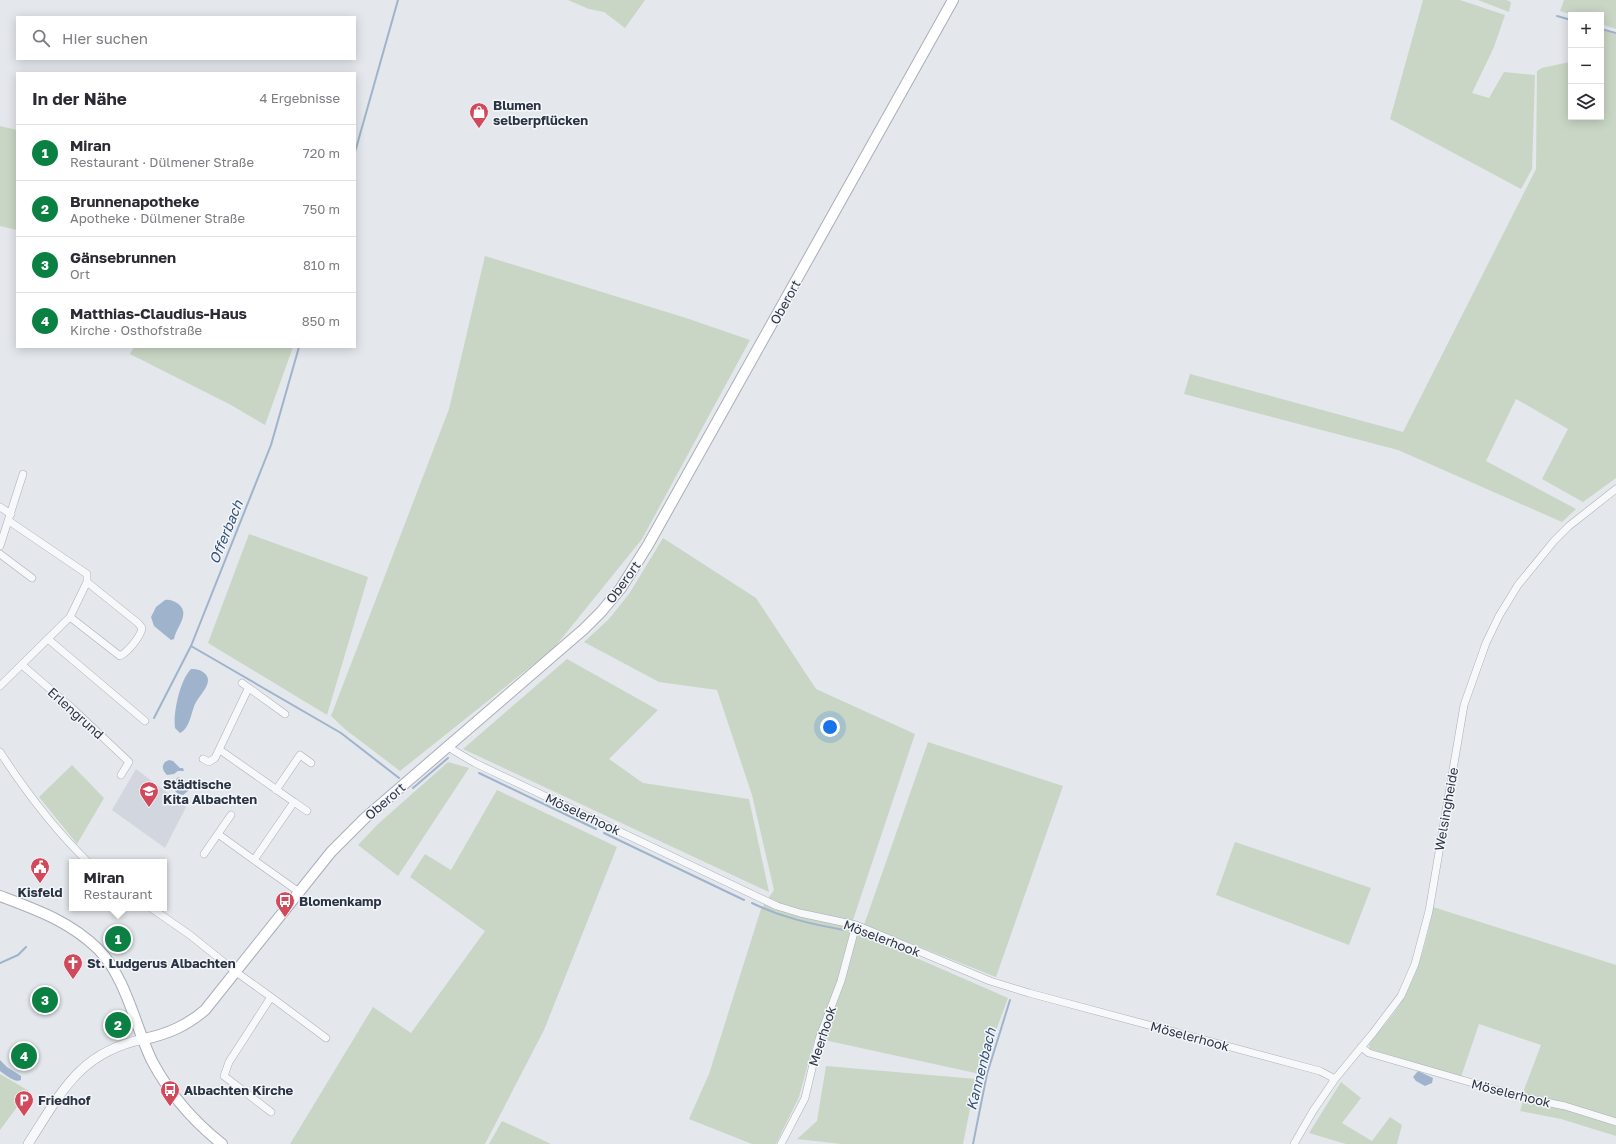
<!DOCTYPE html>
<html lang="de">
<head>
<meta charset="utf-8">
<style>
  body { margin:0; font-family:"Golos Text",sans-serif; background:#f2f2f3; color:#2b2b33 }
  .controls { position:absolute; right:12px; top:12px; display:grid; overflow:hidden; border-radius:0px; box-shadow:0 2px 10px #0003 }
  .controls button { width:36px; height:36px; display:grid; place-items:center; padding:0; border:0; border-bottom:1px solid #e1e1e2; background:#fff; color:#2b2b33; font:20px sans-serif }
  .you { position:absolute; left:830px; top:727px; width:14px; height:14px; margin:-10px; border:3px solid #fff; border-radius:50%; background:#1a73e8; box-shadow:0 0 0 6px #1a73e833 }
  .badge { display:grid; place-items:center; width:26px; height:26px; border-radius:50%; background:#0b8043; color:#fff; font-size:13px; font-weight:700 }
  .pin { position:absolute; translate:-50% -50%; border:2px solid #fff; box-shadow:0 1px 4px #0006 }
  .popup { position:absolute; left:69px; top:859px; width:98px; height:52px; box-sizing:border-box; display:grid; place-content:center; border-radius:0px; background:#fff; filter:drop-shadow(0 1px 3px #0005); font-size:13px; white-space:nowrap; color:#7c7c81 }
  .popup b { font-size:15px; color:#2b2b33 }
  .popup::after { content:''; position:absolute; left:50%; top:100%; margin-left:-8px; border:8px solid transparent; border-top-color:#fff }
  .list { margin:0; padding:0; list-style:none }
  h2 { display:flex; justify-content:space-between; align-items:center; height:52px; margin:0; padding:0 16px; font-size:17px }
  h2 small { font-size:13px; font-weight:400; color:#7c7c81 }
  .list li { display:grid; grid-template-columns:26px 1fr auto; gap:12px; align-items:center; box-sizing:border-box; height:56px; padding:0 16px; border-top:1px solid #e1e1e2 }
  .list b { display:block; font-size:15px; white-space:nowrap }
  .list p { margin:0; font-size:13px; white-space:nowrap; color:#7c7c81 }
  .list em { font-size:13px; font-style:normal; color:#7c7c81 }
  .icon { flex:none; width:22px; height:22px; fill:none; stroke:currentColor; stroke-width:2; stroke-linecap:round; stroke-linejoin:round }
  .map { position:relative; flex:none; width:1616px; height:1144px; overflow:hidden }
  .search { position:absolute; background:#fff; box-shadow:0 2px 10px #0003; left:16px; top:16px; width:340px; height:44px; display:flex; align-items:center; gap:10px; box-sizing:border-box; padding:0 14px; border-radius:0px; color:#7c7c81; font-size:15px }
  .panel { position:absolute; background:#fff; box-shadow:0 2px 10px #0003; left:16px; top:72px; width:340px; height:276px; border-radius:0px }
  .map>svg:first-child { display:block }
</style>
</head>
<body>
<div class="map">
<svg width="1616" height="1144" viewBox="0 0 1616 1144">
  <rect width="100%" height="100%" fill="#e4e7ec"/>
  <path fill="#d2d6de" d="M136,769L186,807L165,848L112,810Z"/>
  <path fill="#c9d6c5" d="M568,0H645L625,28L604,12L589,9Z
    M1423,0H1460L1505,15L1494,47L1472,93L1489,98L1504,72L1535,75L1532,169L1521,189L1390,119Z
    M1478,0H1506L1511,2L1509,12Z
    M1564,0H1616V29L1601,24V15H1573L1560,11Z
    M1601,30L1616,34V478L1583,502L1542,479L1568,429L1516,399L1486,461L1576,509L1562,522L1398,450L1184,394L1190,374L1403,432L1536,169L1537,71L1542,68L1569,62L1571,57V117H1601Z
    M0,126L17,130V230L0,226Z
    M485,256L686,318L750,340L642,539L554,648L400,771L346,730L331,716L449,409Z
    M134,347H293L265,425L231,405L130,354Z
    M249,534L368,577L327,715L208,643Z
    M663,538L756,598L816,689L915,734L850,929L1008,998L980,1074L815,1038L799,1097L776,1144H752L689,1119L709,1074L761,909L774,890L752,795L717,690L659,682L584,642L608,620L629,594Z
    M567,659L658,710L609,759L643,783L749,799L769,892L463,749Z
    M928,742L1063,786L996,977L864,925Z
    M448,762L469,768L398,876L358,845L378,824Z
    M72,765L104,798L77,844L39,797Z
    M497,790L617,847L544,1030L485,1144H290L373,1007L411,1033L485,931L410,877L425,854L451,870Z
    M1235,842L1371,888L1349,945L1216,895Z
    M1433,907L1616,965V1120L1522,1095L1541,1045L1479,1024L1461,1077L1370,1049L1369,1045L1371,1041C1382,1027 1396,1013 1404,997C1419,970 1428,937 1433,907Z
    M826,1066L976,1079L963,1144H842L797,1139L817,1121Z
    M0,1074L29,1091L0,1130Z
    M1341,1082L1361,1098L1342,1123L1372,1141L1390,1117L1402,1125L1397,1144H1346L1309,1133Z
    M1523,1101L1565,1109L1616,1126V1136L1561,1119L1520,1111Z
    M502,1121L551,1144H489Z"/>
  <path fill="#9fb4cc" d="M165,600C170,599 173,601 177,603C192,613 176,627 174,639L171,640L154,626L151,617L156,607Z
    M191,669C195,669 199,669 203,672C216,681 200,694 195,704C191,713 190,728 180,733L175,728C173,713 180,680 191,669Z
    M169,760L173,761L180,768H183L184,771H178L174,774L167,775C163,771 161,767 165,762Z
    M178,777L185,781L191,780L194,784L193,787L183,795C177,795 173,790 173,783Z
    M0,1060L7,1067L21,1076V1080C14,1083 6,1075 0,1071Z
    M1418,1071L1433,1078L1432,1083L1425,1086L1416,1081L1413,1077Z"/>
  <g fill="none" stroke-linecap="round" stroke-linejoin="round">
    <path stroke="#9fb4cc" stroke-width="2" d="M1557,16L1571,20
      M1601,29L1616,33
      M355,152L398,0
      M191,646L341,733L399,778
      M154,718L191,646L271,445L299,347
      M479,773L596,829
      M413,788L448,758
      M604,833L744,900
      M752,903C783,918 811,924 844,930
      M0,963L18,955L26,947
      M973,1144L987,1074L1010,1000"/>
    <g stroke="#a9aeb7" stroke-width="8">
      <path id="minor" d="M0,507L11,514
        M0,546L23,474
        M0,554L32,578
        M70,617L120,656C128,652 141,636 142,628L138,623L87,582
        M48,639L145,721
        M22,665L72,708L129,762L121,775
        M242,683L285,714
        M0,686L70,617L87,582V574L9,521
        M449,746L453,750L475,763L777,906L800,913L856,925L990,981L1029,993L1320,1071L1335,1079
        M220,750L294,802L254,860L299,892
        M0,752C26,792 54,829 88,862
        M203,759L209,762L215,758L248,689
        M276,790L300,755L311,763
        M294,802L307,811
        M218,834L254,860
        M204,854L231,815
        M151,908L190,935L236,972L271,997L326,1038
        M1361,1047L1369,1053L1521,1097L1565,1106L1616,1122
        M271,1112L224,1076L229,1062L271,997
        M781,1144L805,1098L819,1039L841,981L856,925
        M1294,1144L1313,1111L1335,1079L1373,1033L1401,996L1415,964L1429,911L1464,705L1486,643L1499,616L1518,585L1554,541L1569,526L1616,489"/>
    </g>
    <g stroke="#a9aeb7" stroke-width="10">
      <path id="tertiary" d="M28,1144C61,1093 79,1052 144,1039"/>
    </g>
    <g stroke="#a9aeb7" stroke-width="12">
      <path id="secondary" d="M0,896C37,910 69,921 98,949C126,977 135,1026 152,1061C169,1093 193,1121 222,1144
        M144,1039C168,1034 186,1026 205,1010L331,852L365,818L584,629L601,612L621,588L648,545L953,0"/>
    </g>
    <use href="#minor" stroke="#f7f8fa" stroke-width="7"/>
    <use href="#tertiary" stroke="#f7f8fa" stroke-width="9"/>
    <use href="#secondary" stroke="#fff" stroke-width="10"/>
  </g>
  <defs>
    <g id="shop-pin" transform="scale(1)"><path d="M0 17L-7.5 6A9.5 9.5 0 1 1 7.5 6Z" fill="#d1495b" stroke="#f4f6f9"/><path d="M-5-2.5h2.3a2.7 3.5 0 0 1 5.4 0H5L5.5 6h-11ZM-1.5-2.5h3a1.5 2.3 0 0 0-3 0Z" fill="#fff"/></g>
    <g id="school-pin" transform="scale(1)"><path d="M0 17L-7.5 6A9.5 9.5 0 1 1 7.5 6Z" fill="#d1495b" stroke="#f4f6f9"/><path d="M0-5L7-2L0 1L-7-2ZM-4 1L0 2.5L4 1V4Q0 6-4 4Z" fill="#fff"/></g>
    <g id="civic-pin" transform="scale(1)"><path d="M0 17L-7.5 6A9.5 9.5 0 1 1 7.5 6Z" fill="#d1495b" stroke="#f4f6f9"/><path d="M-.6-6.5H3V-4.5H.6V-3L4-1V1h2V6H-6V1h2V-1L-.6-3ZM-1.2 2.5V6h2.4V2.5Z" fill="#fff"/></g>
    <g id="bus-pin" transform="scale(1)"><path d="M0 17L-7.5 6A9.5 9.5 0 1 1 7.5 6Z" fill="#d1495b" stroke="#f4f6f9"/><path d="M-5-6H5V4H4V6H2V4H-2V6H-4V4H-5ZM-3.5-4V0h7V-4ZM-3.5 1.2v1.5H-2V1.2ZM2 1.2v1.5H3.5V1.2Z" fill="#fff"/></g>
    <g id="church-pin" transform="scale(1)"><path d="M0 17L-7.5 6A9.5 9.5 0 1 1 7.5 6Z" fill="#d1495b" stroke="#f4f6f9"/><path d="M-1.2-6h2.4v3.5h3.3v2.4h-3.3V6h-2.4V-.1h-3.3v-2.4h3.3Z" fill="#fff"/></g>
    <g id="parking-pin" transform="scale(1)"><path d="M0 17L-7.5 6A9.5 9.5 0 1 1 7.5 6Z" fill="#d1495b" stroke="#f4f6f9"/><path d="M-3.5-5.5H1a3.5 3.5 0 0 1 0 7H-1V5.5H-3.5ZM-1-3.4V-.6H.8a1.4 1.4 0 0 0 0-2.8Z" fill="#fff"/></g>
  </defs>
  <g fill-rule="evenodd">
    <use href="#shop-pin" x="479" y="112"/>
    <use href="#school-pin" x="149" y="791"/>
    <use href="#civic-pin" x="40" y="867"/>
    <use href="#bus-pin" x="285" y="901"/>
    <use href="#church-pin" x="73" y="963"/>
    <use href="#bus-pin" x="170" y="1090"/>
    <use href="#parking-pin" x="24" y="1100"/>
  </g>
  <g text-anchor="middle" stroke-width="3" stroke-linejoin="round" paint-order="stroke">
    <g font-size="13" font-weight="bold" fill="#2b3445" stroke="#f4f6f9" text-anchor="start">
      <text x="493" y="110">Blumen<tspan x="493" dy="15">selberpflücken</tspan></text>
      <text x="163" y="789">Städtische<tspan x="163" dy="15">Kita Albachten</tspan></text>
      <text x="40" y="897" text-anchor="middle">Kisfeld</text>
      <text x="299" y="906">Blomenkamp</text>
      <text x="87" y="968">St. Ludgerus Albachten</text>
      <text x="184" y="1095">Albachten Kirche</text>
      <text x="38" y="1105">Friedhof</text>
    </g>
    <g font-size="13" fill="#2b3445" stroke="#f4f6f9">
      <text transform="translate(785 302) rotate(-61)" y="5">Oberort</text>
      <text transform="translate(623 582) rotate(-54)" y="5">Oberort</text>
      <text transform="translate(76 713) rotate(42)" y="5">Erlengrund</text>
      <text transform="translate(385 801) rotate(-41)" y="5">Oberort</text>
      <text transform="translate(1446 809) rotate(-80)" y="5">Welsingheide</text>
      <text transform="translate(583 814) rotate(25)" y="5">Möselerhook</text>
      <text transform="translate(882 938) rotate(21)" y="5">Möselerhook</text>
      <text transform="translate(822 1036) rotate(-72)" y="5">Meerhook</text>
      <text transform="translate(1190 1036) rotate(15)" y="5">Möselerhook</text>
      <text transform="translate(1511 1093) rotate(14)" y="5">Möselerhook</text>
    </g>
    <g font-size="14" font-style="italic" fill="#34527a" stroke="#f4f6f9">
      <text transform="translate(226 532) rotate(-68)" y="5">Offerbach</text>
      <text transform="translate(981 1069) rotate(-76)" y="5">Kannenbach</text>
    </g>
  </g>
</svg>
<div class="controls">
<button>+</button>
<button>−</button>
<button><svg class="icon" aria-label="layers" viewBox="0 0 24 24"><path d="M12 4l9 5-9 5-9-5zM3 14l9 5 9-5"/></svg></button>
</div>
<div class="you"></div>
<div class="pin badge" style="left:118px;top:939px">1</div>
<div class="popup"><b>Miran</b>Restaurant</div>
<div class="pin badge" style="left:118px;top:1025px">2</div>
<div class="pin badge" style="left:45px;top:1000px">3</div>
<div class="pin badge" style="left:24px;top:1056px">4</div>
<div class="search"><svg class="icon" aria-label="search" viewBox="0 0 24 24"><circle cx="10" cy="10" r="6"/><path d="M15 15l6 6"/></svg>Hier suchen</div>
<section class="panel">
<h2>In der Nähe<small>4 Ergebnisse</small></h2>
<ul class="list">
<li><span class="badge">1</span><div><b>Miran</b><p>Restaurant · Dülmener Straße</p></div><em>720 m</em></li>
<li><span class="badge">2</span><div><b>Brunnenapotheke</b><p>Apotheke · Dülmener Straße</p></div><em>750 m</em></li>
<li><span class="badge">3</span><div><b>Gänsebrunnen</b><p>Ort</p></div><em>810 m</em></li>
<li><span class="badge">4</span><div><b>Matthias-Claudius-Haus</b><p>Kirche · Osthofstraße</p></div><em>850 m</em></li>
</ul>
</section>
</div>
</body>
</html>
